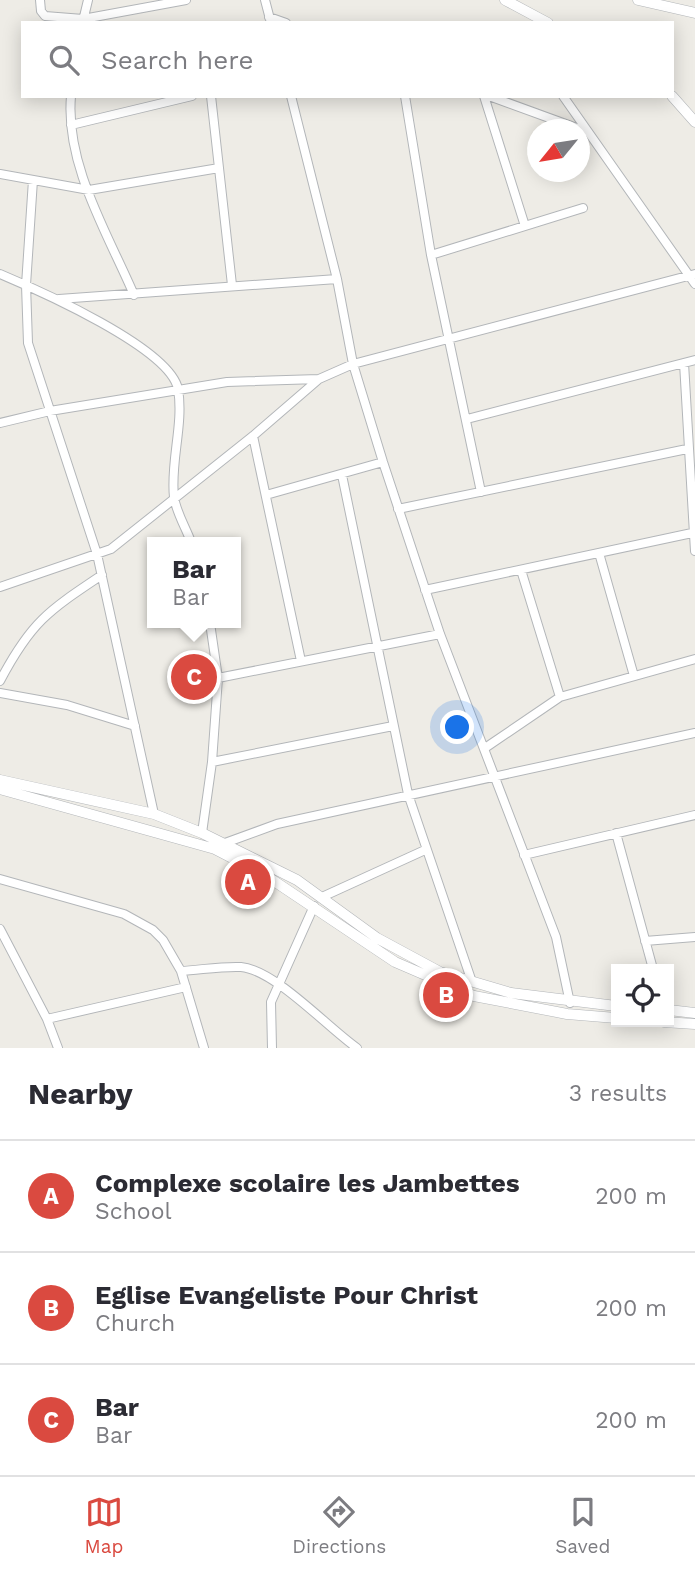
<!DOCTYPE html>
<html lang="en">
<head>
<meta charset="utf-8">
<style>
  body { margin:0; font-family:"Work Sans",sans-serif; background:#f7f7f7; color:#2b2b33 }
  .controls { position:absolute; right:21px; bottom:21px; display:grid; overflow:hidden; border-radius:0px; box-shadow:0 4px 18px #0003 }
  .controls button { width:63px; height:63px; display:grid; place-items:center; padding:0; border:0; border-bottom:2px solid #e1e1e2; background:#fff; color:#2b2b33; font:35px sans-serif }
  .compass { position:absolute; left:527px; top:119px; width:63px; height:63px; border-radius:50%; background:#fff; box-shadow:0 4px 18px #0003; rotate:240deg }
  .you { position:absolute; left:458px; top:728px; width:24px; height:24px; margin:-18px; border:5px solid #fff; border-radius:50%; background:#1a73e8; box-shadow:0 0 0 10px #1a73e833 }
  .badge { display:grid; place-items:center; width:46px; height:46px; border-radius:50%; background:#da4a40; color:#fff; font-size:23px; font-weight:700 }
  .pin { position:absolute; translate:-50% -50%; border:4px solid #fff; box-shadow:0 2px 7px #0006 }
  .popup { position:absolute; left:147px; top:537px; width:94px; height:91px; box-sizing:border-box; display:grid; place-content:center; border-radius:0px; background:#fff; filter:drop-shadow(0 2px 5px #0005); font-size:23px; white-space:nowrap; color:#7c7c81 }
  .popup b { font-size:26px; color:#2b2b33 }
  .popup::after { content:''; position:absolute; left:50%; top:100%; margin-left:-14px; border:14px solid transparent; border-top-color:#fff }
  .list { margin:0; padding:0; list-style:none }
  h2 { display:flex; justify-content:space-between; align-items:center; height:91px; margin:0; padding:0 28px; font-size:30px }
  h2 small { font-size:23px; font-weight:400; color:#7c7c81 }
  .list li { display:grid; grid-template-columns:46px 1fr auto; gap:21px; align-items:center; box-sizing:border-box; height:112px; padding:0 28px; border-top:2px solid #e1e1e2 }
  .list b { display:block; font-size:26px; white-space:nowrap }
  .list p { margin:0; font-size:23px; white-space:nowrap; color:#7c7c81 }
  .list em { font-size:23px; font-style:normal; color:#7c7c81 }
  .icon { flex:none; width:38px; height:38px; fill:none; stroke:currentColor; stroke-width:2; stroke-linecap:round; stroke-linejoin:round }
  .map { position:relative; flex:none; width:695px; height:1048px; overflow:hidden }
  .search { position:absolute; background:#fff; box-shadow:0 4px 18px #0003; left:21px; right:21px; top:21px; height:77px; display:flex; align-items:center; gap:18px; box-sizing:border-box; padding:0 24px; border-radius:0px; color:#7c7c81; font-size:26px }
  .sheet { height:427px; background:#fff }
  nav { display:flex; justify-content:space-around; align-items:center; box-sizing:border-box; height:98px; border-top:2px solid #e1e1e2; background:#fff; font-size:19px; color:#7c7c81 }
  nav a { display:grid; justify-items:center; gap:4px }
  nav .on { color:#da4a40 }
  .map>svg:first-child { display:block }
</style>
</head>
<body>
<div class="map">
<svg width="695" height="1048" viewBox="0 0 695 1048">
  <rect width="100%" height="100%" fill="#eeece6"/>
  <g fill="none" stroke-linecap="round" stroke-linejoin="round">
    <g stroke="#b3b6b9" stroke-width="10">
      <path id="minor" d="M40,0L41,11L45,16L83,19L186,0
        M265,0L271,23
        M269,17L286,23
        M83,21L88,0
        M71,96C65,165 108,234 134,295
        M211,96L232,285
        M291,96L337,279L353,364L383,462L440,634L556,937L570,1003
        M405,96L431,255L481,492
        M484,96L525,226
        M489,96L585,131
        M563,96L695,284
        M71,125L192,96
        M0,174L89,190L219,168
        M33,180L26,285L28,343L97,554L154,814
        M431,255L583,208
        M0,274C38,290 170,348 178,389C184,424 170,462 174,497C176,512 186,528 191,542
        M59,299L337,279
        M684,363L695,551
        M467,419L695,360
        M0,423L50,411L227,382L319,379L353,364L695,274
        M253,436L301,661
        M342,475L408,794L472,982
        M266,495L383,462
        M398,509L687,449
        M599,553L634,676
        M521,570L560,697
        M0,587L111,549L253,436L319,379
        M425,590L692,533
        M218,678L440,634
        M0,681C31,622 48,611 102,575
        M0,693L67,705L135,726
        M485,748L560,697L695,659
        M212,762L393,726
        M202,833L212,762L218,678L210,623
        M616,833L653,969
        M225,843L277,824L695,733
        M524,855L695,815
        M0,879L124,914L153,930L163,940L181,971L204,1048
        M322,897L425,850
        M0,929L47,1019L58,1048
        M645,941L695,937
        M181,971C200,970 222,966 241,967C275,970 327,1027 357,1048
        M47,1019L186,987
        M272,1048L271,1002L314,906"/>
    </g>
    <g stroke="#b3b6b9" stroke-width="11">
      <path id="tertiary" d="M505,0L548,23
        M638,0L695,13
        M672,96L695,122
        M0,780L154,814L202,833L297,880L377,938L440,972L511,993L616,1006
        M0,789L215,849L265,875L395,962L474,996L567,1014L616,1018
        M669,1010L695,1013
        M664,1022L695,1024"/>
    </g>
    <use href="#minor" stroke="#fff" stroke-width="8"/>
    <use href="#tertiary" stroke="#fff" stroke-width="10"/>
  </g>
</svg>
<div class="controls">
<button><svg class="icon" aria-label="locate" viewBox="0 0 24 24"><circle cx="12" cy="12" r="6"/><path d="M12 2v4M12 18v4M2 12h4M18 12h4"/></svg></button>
</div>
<svg class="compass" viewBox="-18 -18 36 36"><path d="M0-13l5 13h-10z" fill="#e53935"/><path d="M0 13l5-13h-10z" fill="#7c7c81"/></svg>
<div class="you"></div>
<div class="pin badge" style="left:248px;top:882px">A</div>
<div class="pin badge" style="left:446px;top:995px">B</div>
<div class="pin badge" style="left:194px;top:677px">C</div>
<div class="popup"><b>Bar</b>Bar</div>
<div class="search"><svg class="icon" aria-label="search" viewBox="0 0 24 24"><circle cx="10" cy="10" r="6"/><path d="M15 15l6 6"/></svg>Search here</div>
</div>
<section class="sheet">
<h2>Nearby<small>3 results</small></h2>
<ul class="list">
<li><span class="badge">A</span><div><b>Complexe scolaire les Jambettes</b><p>School</p></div><em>200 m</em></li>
<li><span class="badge">B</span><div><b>Eglise Evangeliste Pour Christ</b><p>Church</p></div><em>200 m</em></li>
<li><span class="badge">C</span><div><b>Bar</b><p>Bar</p></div><em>200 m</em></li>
</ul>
</section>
<nav>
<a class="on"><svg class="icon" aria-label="map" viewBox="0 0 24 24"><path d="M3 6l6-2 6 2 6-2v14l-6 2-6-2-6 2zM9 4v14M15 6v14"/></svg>Map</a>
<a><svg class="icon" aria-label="directions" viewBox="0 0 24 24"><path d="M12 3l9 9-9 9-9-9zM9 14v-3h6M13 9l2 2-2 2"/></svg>Directions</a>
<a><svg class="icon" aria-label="saved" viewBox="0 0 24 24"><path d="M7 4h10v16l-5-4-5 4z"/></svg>Saved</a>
</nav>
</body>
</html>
